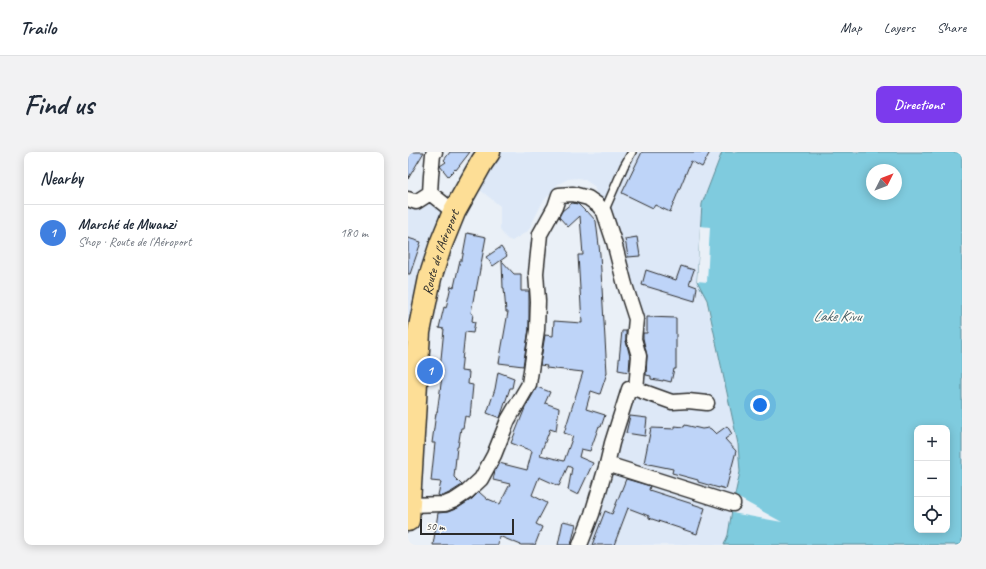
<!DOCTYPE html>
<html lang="en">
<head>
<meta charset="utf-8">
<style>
  body { margin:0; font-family:Caveat,sans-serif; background:#f2f2f3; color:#1f2937 }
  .controls { position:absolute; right:12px; bottom:12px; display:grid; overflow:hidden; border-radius:8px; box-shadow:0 2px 10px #0003 }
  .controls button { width:36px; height:36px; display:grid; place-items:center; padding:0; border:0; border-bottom:1px solid #e0e1e3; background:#fff; color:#1f2937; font:20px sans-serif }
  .compass { position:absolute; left:458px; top:12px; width:36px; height:36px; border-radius:50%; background:#fff; box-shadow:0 2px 10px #0003; rotate:48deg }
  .scale { position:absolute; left:12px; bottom:10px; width:94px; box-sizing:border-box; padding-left:4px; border:2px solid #2b2b2b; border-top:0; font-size:11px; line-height:14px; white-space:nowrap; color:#2b2b2b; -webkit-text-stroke:3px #fdfcf7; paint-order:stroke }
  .you { position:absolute; left:352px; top:253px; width:14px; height:14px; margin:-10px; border:3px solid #fff; border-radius:50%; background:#1a73e8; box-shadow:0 0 0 6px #1a73e833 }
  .badge { display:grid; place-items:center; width:26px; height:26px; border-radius:50%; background:#7c3aed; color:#fff; font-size:13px; font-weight:700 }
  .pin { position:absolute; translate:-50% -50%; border:2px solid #fff; box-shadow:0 1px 4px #0006 }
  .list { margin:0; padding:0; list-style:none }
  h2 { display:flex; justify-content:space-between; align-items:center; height:52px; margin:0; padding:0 16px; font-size:17px }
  h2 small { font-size:13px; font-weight:400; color:#747a83 }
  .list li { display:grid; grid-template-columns:26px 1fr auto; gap:12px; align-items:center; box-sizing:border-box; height:56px; padding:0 16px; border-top:1px solid #e0e1e3 }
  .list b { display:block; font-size:15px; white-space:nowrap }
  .list p { margin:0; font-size:13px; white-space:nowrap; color:#747a83 }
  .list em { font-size:13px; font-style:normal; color:#747a83 }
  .icon { flex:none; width:22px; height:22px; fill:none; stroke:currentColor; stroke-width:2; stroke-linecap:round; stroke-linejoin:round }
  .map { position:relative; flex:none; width:554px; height:393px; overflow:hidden; border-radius:8px }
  header { display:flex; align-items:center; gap:24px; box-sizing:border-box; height:56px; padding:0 20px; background:#fff; border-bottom:1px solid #e0e1e3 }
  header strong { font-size:19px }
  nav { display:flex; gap:22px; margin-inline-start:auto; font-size:14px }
  .intro { display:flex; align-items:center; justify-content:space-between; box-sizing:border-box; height:96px; padding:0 24px }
  h1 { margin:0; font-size:28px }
  .button { padding:10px 18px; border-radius:8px; background:#7c3aed; color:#fff; font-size:14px; font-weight:700 }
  main { display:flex; gap:24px; padding:0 24px }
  aside { flex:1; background:#fff; border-radius:8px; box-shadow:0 2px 10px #0003 }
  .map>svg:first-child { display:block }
</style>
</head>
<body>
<header>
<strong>Trailo</strong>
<nav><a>Map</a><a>Layers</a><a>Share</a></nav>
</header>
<div class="intro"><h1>Find us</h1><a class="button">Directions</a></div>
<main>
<aside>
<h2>Nearby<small></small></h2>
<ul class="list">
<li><span class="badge" style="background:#3f7fe0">1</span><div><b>Marché de Mwanzi</b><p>Shop · Route de l'Aéroport</p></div><em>180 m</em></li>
</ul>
</aside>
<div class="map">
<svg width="554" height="393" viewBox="0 0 554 393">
  <rect width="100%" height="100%" fill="#eaf0f7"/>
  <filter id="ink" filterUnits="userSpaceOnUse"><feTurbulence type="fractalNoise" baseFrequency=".025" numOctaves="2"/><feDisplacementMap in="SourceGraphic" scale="8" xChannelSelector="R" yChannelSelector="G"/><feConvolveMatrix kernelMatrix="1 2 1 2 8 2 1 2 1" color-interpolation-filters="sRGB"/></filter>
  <g filter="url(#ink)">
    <path fill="#dde8f7" d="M73,0H314L294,52L297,145L330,292L332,320L325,352L320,383L316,393H165L221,256L229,243L231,188L186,34L177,28L171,26L160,27L150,32L134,51L120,79L104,89L99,87L92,78V54L55,24Z
      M22,41L37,53L23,85L5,147L1,235L0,335V47Z"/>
    <path fill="#7fcbde" stroke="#5d8b96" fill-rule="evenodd" d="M314,0H554V393H316L320,383L325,352L332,320L330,292L299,148L289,129L294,52ZM464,18H488V42H464ZM509,276H539V378H509Z"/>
    <path fill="#eaf0f7" d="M292,74L302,75L299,130L289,129Z
      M327,344L374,370L324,361Z"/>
    <path fill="#bed4f8" stroke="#2b2b2b" d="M0,0H16L0,27Z
      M42,0H62L48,18L47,17L40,24L32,14L38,10L36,8Z
      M234,0H302L294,15L283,9L262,60L247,53L245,56L214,41Z
      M164,51L170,52L178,60L179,59L188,69L192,102L199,221L192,242L183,239L178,257L197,263L193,275L191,274L182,299L173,297L171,305L185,311L170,343L160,338L164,316L160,314L151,334L131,325L124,343L139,351L128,372L134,375L127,393H113L91,384L90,393H25L30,361L40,360L50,356L64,347L71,340L80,348V347L92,352L102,332L85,328L87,318L91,311L119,318L124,299L103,291L117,256L129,235L142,240L137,251L151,256L148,279L142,277L132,303L156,309L165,284L156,281L175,220L138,216L139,214L132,213L137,183L145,184L146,169L174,171L170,103H175L172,64L160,75L151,65L154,59Z
      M59,81L78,85L68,139L67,138L63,161L65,162L64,169L67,170L65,181L57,180L53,219L61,220L60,232L65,233L62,265L57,264L55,276H53L50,295H49L46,325L54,333L43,340L35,344H32L30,343L33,330L23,329L27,291H24L28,261H29L35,217H32L36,177L31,176L36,155L38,156L43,134L46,135L52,108H54Z
      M229,85L232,104L220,105L217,87Z
      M0,86L13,90L2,122H0Z
      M93,95L99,104L85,114L78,105Z
      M94,109L106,122H113V139H121V177L115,214L91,211L100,160H98L96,136H95Z
      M273,114L286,118L281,132L289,135L287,149L234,133L238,118L268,128Z
      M239,165L268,166V217H266L263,230L255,228V229L243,227V224L238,223L239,204L235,186V181H239Z
      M214,179H218V189L222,205L221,220L210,218Z
      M90,220L106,226L104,236H102L92,266L79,261L87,237Z
      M222,264L239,266L237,284L218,281Z
      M277,273L294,277L301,276L303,277L308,282L319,274L324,282L317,287L328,299L318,337L311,335V336L290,330V328L264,321L265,317L236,311L243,276L267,277V274L276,275Z
      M218,327L242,334L241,338L297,356L289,382L241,366V364L220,356L206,393H184L197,359L204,362Z
      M155,369L168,372L163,393H150Z"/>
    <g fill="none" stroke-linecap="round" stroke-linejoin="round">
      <g stroke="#2b2b2b" stroke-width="10">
        <path id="lane" d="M196,60L216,14L224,0"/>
      </g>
      <g stroke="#2b2b2b" stroke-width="17">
        <path id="street" d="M27,0L25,2L23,24L22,41L46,60
          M0,47L8,50L22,41
          M199,312L325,352
          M1,353L37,352L47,348L59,340L73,327L86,303L100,268L121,232L129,178L130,149L128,121L132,82L147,55L151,43L165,42L180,46L190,53L196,60L206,90L217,133L228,167L226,187L231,204L228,237L264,250L280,249L299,251
          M172,393L184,362L199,312L204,291L221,237H228"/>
      </g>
      <g stroke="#2b2b2b" stroke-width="25">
        <g id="highway">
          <path id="s1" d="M0,368L11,180L22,126L33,92L46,60L74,10L81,0"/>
        </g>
      </g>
      <use href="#lane" stroke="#fdfcf7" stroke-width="7"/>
      <use href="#street" stroke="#fdfcf7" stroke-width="14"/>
      <use href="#highway" stroke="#fdde96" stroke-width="22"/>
    </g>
  </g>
  <g text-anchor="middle" stroke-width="3.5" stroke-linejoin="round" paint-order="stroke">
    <g font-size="14" fill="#2b2b2b" stroke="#fdfcf7">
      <text dy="5" stroke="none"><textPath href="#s1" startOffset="271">Route de l'Aéroport</textPath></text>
    </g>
    <g font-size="15" font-style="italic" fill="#445b61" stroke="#fdfcf7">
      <text x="429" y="169">Lake Kivu</text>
    </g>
  </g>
</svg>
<div class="controls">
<button>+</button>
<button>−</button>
<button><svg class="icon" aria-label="locate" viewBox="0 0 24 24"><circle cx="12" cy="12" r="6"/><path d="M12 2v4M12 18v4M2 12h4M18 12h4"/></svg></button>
</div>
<svg class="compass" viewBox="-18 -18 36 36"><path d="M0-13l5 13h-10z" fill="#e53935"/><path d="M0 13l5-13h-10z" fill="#747a83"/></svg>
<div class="scale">50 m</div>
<div class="you"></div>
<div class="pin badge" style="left:22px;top:219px;background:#3f7fe0">1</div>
</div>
</main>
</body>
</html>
